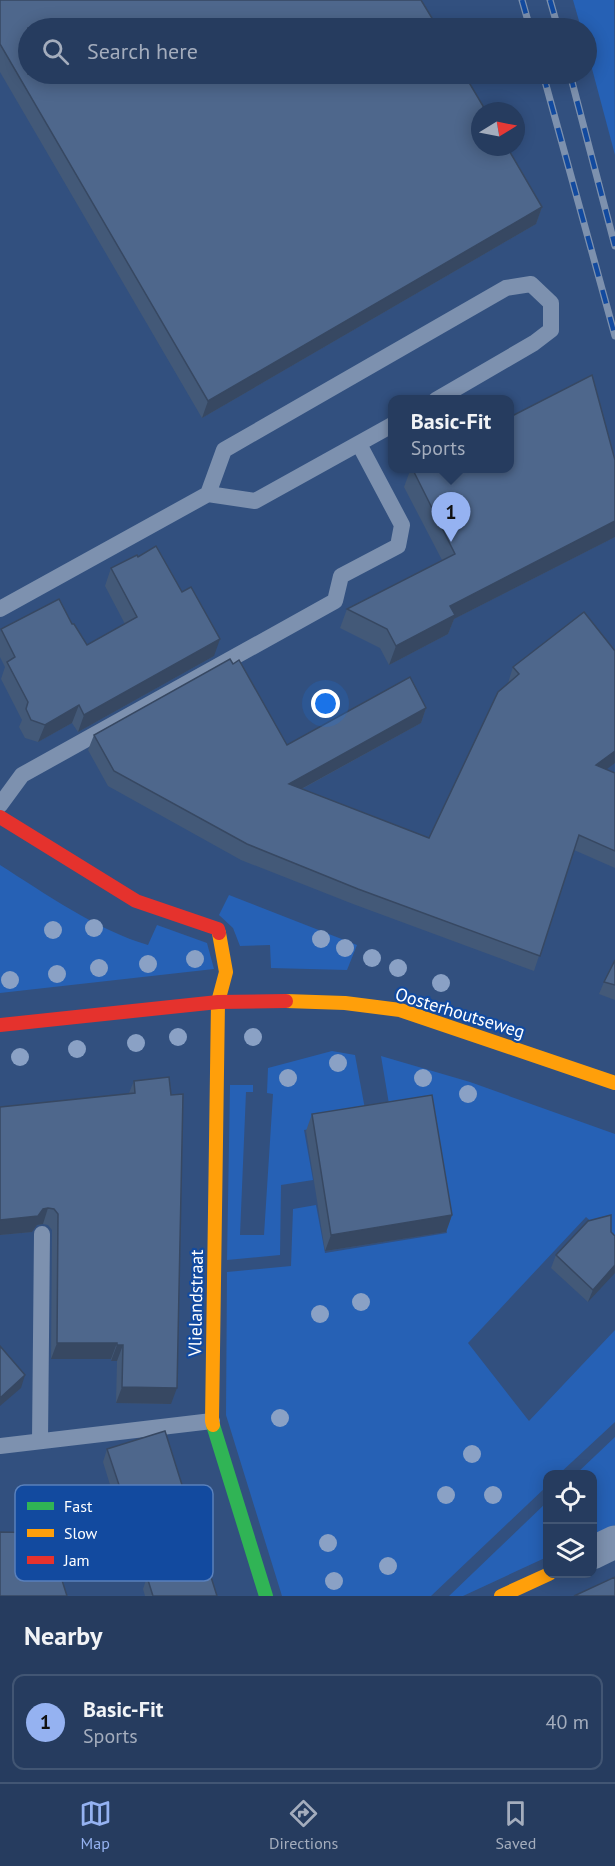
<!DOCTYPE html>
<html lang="en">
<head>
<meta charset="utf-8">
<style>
  body { margin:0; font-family:"PT Sans",sans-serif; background:#2e4365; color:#f1f3f6 }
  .controls { position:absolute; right:18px; bottom:18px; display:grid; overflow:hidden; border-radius:12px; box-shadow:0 3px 15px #0003 }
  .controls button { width:54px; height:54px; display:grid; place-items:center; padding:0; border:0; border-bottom:2px solid #425674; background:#263c5f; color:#f1f3f6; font:30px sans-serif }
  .compass { position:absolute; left:471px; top:102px; width:54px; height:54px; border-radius:50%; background:#263c5f; box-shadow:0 3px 15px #0003; rotate:80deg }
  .you { position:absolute; left:326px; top:704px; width:21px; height:21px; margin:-15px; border:4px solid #fff; border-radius:50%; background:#1a73e8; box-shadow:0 0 0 9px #1a73e833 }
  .badge { display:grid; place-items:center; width:39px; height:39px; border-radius:50%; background:#95b2f1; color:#111; font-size:20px; font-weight:700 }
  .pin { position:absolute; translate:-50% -50px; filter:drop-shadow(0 2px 3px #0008) }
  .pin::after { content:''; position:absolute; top:32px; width:21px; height:18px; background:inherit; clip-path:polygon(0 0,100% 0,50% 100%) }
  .popup { position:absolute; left:388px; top:395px; width:126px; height:78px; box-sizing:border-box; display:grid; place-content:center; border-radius:12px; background:#263c5f; filter:drop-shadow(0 2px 4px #0005); font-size:20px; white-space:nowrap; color:#a4adbd }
  .popup b { font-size:22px; color:#f1f3f6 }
  .popup::after { content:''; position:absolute; left:50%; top:100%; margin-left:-12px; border:12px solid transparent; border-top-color:#263c5f }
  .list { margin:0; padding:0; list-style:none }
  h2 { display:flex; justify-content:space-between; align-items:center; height:78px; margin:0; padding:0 24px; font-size:26px }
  h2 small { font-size:20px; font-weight:400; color:#a4adbd }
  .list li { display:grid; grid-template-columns:39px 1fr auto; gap:18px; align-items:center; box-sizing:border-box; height:96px; margin:0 12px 12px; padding:0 12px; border:2px solid #425674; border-radius:12px }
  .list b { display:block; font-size:22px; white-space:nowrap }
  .list p { margin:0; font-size:20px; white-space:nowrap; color:#a4adbd }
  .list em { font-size:20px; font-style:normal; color:#a4adbd }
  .icon { flex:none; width:33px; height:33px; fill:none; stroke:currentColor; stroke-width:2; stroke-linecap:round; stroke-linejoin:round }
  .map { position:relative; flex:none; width:615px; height:1596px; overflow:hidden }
  .search { position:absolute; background:#263c5f; box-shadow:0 3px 15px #0003; left:18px; right:18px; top:18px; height:66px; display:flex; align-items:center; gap:15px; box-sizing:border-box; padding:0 21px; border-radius:33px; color:#a4adbd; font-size:22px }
  .sheet { height:186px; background:#263c5f }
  nav { display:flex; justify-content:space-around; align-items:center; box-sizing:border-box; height:84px; border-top:2px solid #425674; background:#263c5f; font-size:16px; color:#a4adbd }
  nav a { display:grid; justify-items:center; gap:3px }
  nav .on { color:#95b2f1 }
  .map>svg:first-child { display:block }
</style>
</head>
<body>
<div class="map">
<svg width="615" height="1596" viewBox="0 0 615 1596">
  <rect width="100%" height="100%" fill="#32507f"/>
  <path fill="#2661b5" d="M573,0H614L615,155L587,50L586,28H581Z
    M0,865C44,893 99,931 148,945L157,925L207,943L214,969L0,993Z
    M229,895L357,945L347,970L271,968L270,945L240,946L233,928L219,915Z
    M332,1051L355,1055L367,1120L304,1130L313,1180L281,1185L280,1255L227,1260L230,1085H253V1092H246L240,1235H264L273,1094L267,1093L268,1068Z
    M381,1056L470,1082L615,1134V1243L586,1217L468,1343L529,1421L615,1330V1422L559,1474H548L547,1486L431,1596H282L226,1415L227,1272L291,1266L293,1209L316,1205L325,1253L447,1233L427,1111L391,1116Z
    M615,1437V1525L593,1536L592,1474H576Z
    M547,1502V1557L463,1596H449Z"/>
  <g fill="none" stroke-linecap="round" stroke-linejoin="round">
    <path stroke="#7d91af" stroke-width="16" d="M208,494L224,450L506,288L531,284L551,303V330L534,343L436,400
      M0,609L208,494L255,501L392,425
      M0,805L22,775L335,601L341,576L398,546L402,525L359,444
      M40,1441L42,1234
      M0,1446L212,1421"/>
    <path stroke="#7d91af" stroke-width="33" d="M592,1553L615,1542"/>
    <path stroke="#30b455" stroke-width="14" d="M213,1425L266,1596"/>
    <path stroke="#ff9f0a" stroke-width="14" d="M286,1001L345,1003L400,1010L615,1083
      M213,1425L212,1421L218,1002L226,972L219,933
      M501,1596L549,1574"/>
    <path stroke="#e5322d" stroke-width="14" d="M0,817L136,901L218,929L219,933
      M0,1025L218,1002L286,1001"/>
    <g stroke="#7d91ae" stroke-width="7">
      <path id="rail" d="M522,0L530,28
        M550,0L558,28
        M543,74L615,336
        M570,74L615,246"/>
    </g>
    <use href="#rail" stroke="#124a9f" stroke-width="4.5" stroke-dasharray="14" stroke-linecap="butt"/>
  </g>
  <g fill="#8aa1c5">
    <circle cx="94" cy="928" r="9"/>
    <circle cx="53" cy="930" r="9"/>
    <circle cx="321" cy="939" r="9"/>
    <circle cx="345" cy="948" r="9"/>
    <circle cx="372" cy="958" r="9"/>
    <circle cx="195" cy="959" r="9"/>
    <circle cx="148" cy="964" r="9"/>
    <circle cx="99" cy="968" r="9"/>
    <circle cx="398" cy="968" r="9"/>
    <circle cx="57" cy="974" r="9"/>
    <circle cx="10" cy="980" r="9"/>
    <circle cx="441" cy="983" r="9"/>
    <circle cx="178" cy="1037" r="9"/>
    <circle cx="253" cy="1037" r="9"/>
    <circle cx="136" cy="1043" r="9"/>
    <circle cx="77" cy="1049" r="9"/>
    <circle cx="20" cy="1057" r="9"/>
    <circle cx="338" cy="1063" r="9"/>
    <circle cx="288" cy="1078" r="9"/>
    <circle cx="423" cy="1078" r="9"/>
    <circle cx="468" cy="1094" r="9"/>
    <circle cx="361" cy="1302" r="9"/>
    <circle cx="320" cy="1314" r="9"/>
    <circle cx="280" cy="1418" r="9"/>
    <circle cx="472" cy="1454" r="9"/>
    <circle cx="446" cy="1495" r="9"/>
    <circle cx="493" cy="1495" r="9"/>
    <circle cx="328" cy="1543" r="9"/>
    <circle cx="388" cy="1566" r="9"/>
    <circle cx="334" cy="1581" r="9"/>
  </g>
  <path fill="#435978" d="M0,0L542,207L536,224L202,418L0,72Z
    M615,460V537L454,619L448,634L389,665L380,648L340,628L347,609L442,560L404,487L411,468H510Z
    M111,568L214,656L78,732L72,723L38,742L25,738L19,727L22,720L1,679L5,667L0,657V632L1,629L72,624L87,645L125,624L105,586Z
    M615,651V763L606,769L615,773V868L574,850L534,971L353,904L241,860L108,786L88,750L94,735L287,745L426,708L421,723L302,789L429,838L508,683L513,667Z
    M615,960V1000L599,994L604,982Z
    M134,1081L171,1404L116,1403L117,1361H111V1359H51L52,1230L48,1225L43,1224L37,1225L32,1232L0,1235L129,1093Z
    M312,1114L452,1215L446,1232L325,1251L306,1131Z
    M611,1232L615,1236L588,1302L551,1268L556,1255Z
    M107,1449L217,1596H145L143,1589L146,1580L120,1499L115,1501L103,1462Z"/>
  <path fill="#374862" d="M542,207L536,224L202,418L208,401Z
    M615,521V537L454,619L448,634L389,665L396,646L450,606Z
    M220,639L214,656L78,732L84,715Z
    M79,705L72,723L38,742L45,725Z
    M426,708L421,723L283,799L289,784Z
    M615,751V763L591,781L596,765Z
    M48,1208L43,1224L37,1225L32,1232L0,1235V1220Z
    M452,1215L446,1232L325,1251L331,1235Z
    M615,1265V1273L588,1302L593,1290Z
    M57,1343H117L111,1359H51Z
    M117,1345H123L117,1361H111Z
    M25,1375L21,1388L0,1406V1398Z
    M122,1387L177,1388L171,1404L116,1403Z
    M125,1487L120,1499L115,1501L120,1488Z"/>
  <path fill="#4e678c" stroke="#374862" stroke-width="1.5" d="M0,0H421L438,28H28V74H464L486,111H480V147H507L542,207L208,401L0,44Z
    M592,375L615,460V521L450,606L455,615L396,646L387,629L347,609L455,554L412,468H510V417Z
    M156,546L182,592L191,587L220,639L84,715L79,705L45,725L31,720L26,709L28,702L7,662L15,657L1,629L59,599L72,624H74L87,645L137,617L111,568L137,555L138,557Z
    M584,612L615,651V751L596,765L615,773V851L579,835L540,956L358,889L247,844L114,771L94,735L230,659L233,664L239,660L287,745L410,677L426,708L289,784L429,838L498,692L519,674L513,667Z
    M615,960V985L604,982Z
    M169,1077L171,1095L183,1094L177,1388L122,1387L123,1345H117V1343H57L58,1214L54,1209L48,1208L43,1209L38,1216L0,1220V1107L135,1093L134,1081Z
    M432,1095L452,1215L331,1235L312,1114Z
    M611,1215V1232L615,1236V1265L593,1290L556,1255L588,1221Z
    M0,1346L25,1375L0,1398Z
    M165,1431L217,1596H153L147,1577L152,1575L125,1487L120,1488L107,1449Z
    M0,1532L47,1533L67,1596H0Z
    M615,1577V1596H574Z"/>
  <g text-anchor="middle" stroke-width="4.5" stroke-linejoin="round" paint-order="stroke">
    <g font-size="18" fill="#fff" stroke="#124a9f">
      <text transform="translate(460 1013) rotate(17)" y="6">Oosterhoutseweg</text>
      <text transform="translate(196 1303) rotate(-89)" y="6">Vlielandstraat</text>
    </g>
  </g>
  <rect x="15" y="1485" width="198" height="96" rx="9" fill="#124a9f" stroke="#5980bc" stroke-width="1.5"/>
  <rect x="27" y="1502" width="27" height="8" fill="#30b455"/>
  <rect x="27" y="1529" width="27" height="8" fill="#ff9f0a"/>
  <rect x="27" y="1556" width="27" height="8" fill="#e5322d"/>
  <g font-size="16" fill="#fff">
    <text x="64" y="1512">Fast</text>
    <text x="64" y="1539">Slow</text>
    <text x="64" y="1566">Jam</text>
  </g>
</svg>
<div class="controls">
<button><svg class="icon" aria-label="locate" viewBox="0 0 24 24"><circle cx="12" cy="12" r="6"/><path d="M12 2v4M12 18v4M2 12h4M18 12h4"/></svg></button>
<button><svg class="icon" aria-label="layers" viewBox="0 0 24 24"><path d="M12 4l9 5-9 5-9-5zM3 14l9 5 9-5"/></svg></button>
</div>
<svg class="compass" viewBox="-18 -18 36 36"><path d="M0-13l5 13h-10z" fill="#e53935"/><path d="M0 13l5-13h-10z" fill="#a4adbd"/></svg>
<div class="you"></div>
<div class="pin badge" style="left:451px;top:542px">1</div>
<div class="popup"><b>Basic-Fit</b>Sports</div>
<div class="search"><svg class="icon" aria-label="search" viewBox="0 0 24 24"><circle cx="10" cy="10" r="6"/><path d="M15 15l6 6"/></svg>Search here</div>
</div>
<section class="sheet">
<h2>Nearby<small></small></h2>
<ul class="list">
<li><span class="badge">1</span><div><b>Basic-Fit</b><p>Sports</p></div><em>40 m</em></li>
</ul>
</section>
<nav>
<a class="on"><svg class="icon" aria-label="map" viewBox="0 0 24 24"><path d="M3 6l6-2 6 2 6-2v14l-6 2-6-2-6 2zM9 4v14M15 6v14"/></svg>Map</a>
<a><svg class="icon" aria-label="directions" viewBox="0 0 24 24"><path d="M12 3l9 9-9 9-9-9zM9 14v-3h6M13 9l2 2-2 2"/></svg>Directions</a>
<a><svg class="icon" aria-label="saved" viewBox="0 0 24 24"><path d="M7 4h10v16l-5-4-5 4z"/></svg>Saved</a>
</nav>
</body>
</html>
